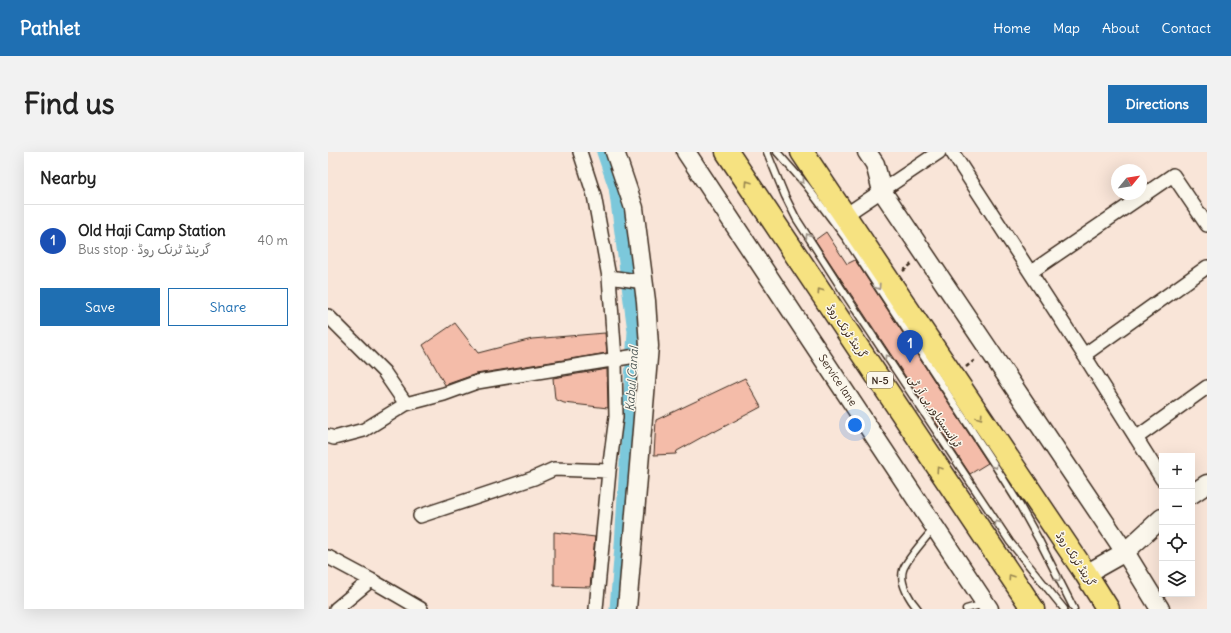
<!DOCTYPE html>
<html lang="en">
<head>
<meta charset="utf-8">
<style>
  body { margin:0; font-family:Delius,"Playpen Sans Arabic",sans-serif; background:#f2f2f2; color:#222 }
  .controls { position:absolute; right:12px; bottom:12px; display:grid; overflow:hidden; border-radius:0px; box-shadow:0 4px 16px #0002 }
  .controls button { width:36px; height:36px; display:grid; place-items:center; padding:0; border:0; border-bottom:1px solid #e0e0e0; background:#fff; color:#222; font:20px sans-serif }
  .compass { position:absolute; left:783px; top:12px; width:36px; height:36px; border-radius:50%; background:#fff; box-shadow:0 4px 16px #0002; rotate:60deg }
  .you { position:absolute; left:527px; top:273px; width:14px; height:14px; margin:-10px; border:3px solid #fff; border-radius:50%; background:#1a73e8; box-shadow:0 0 0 6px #1a73e833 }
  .badge { display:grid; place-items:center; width:26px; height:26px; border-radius:50%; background:#1f6fb2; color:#fff; font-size:13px; font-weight:700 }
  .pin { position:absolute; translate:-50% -33px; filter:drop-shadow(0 1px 2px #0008) }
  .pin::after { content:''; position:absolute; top:21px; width:14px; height:12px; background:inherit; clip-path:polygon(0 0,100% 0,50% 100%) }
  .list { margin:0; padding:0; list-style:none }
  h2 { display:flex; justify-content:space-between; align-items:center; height:52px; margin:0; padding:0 16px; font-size:17px }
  h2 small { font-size:13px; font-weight:400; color:#767676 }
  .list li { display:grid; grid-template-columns:26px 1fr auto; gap:12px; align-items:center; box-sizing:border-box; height:72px; padding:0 16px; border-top:1px solid #e0e0e0 }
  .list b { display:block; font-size:15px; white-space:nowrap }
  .list p { margin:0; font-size:13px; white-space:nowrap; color:#767676 }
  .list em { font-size:13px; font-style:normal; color:#767676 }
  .actions { display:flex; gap:8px; padding:12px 16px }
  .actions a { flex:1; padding:9px 0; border:1px solid #1f6fb2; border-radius:0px; text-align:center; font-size:14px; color:#1f6fb2 }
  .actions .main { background:#1f6fb2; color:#fff }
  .icon { flex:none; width:22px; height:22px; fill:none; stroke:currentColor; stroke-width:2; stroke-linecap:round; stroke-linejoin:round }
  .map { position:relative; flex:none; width:879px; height:457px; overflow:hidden; border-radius:0px }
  header { display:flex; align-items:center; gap:24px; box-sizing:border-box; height:56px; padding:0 20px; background:#1f6fb2; color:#fff }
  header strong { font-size:19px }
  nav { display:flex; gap:22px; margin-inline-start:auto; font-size:14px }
  .intro { display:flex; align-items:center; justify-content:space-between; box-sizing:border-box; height:96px; padding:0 24px }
  h1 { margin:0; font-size:28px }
  .button { padding:10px 18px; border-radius:0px; background:#1f6fb2; color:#fff; font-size:14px; font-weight:700 }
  main { display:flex; gap:24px; padding:0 24px }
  aside { flex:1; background:#fff; border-radius:0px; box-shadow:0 4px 16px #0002 }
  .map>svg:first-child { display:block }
</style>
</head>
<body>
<header>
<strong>Pathlet</strong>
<nav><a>Home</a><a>Map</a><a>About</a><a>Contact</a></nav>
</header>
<div class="intro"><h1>Find us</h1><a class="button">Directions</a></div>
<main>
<aside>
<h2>Nearby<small></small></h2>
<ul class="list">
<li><span class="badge" style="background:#1a4fb4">1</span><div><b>Old Haji Camp Station</b><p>Bus stop · گرینڈ ٹرنک روڈ</p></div><em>40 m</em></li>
</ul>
<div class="actions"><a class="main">Save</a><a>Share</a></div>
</aside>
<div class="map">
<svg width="879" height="457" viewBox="0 0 879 457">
  <rect width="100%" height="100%" fill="#f9e5d8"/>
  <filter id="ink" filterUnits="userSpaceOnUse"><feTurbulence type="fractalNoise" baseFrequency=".025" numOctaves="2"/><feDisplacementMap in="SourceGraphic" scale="8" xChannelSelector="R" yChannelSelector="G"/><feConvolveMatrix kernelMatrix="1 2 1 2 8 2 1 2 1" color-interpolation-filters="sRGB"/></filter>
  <g filter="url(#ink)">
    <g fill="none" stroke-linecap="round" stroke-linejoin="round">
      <path stroke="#7cc8db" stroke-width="15" d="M276,0L288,35L307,179L294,394L289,457"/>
    </g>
    <path fill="#f4bca9" stroke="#3b2a1e" d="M498,80L519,112L527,108L660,311L642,322L487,88Z
      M127,171L150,201L204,187L277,181L279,201L148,222L117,233L95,193Z
      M279,217L280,256L236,251L227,247L225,226Z
      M417,226L433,255L386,280L385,279L349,299L348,302L326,303L328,268Z
      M226,380L267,385L262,435L226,434Z"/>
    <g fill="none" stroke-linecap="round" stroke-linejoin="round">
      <g stroke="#3b2a1e" stroke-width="9">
        <path id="lane" d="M439,0L457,44L468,66L517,142L682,390L736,457
          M449,0L478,33L519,88L666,312L691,352L712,390L746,457
          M590,457C582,448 571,431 575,418C578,408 598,386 606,376
          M638,457L656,452"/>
      </g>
      <g stroke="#3b2a1e" stroke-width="16">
        <path id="street" d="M252,0L266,43L281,125L287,207L288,265L281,319L268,457
          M624,0L756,203L834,327
          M516,64L611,0
          M703,120L845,23L879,73
          M281,125L316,130
          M0,164L56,220L78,252
          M756,203L879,115
          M0,284L6,286L36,278L78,252L116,242L149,230L320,202
          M808,286L879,235
          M92,364L206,326L226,317L281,319
          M0,405L43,428L93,457
          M8,457L43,428"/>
      </g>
      <g stroke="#3b2a1e" stroke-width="21">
        <path id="secondary" d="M287,0L306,56L318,149L321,194L299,457
          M358,0L661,457
          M539,0L547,12L554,39L797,400L832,457
          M864,342L879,332
          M758,422L797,400L834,366"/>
      </g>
      <g stroke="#3b2a1e" stroke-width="25">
        <path id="highway" d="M399,0L705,457
          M474,0L758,422L780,457"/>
      </g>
      <path stroke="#3b2a1e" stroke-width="2.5" stroke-dasharray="4 3" stroke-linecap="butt" d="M575,119L585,111
        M638,215L648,207"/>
      <use href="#lane" stroke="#fbf7ec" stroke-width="6"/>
      <use href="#street" stroke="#fbf7ec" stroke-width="13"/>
      <use href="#secondary" stroke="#fbf7ec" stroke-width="18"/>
      <use href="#highway" stroke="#f6e281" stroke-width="22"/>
    </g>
    <defs><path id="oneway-chevron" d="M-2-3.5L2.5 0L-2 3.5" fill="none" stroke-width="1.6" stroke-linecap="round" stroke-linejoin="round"/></defs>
    <g stroke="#9b9085">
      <use href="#oneway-chevron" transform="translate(474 29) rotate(49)"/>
      <use href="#oneway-chevron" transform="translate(480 84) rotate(-123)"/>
      <use href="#oneway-chevron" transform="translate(550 135) rotate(57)"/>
      <use href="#oneway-chevron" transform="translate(559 205) rotate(-124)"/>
      <use href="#oneway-chevron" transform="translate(667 314) rotate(58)"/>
      <use href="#oneway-chevron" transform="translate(669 371) rotate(-124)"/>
      <use href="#oneway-chevron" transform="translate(730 427) rotate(63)"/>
    </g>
    <g stroke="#988650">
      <use href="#oneway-chevron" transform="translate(420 31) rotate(-124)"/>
      <use href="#oneway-chevron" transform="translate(492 139) rotate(-124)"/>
      <use href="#oneway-chevron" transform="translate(652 265) rotate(56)"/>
      <use href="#oneway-chevron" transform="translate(611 317) rotate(-124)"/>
      <use href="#oneway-chevron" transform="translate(683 425) rotate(-124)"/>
    </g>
  </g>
  <g text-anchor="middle" stroke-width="3" stroke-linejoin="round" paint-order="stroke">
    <rect fill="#fbf7ec" stroke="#75685c" stroke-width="1" x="539" y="220" width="26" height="16" rx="3"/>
    <g font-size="10" font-weight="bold" fill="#3b2a1e">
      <text x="552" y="232">N-5</text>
    </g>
    <g font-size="11" fill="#3b2a1e" stroke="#fbf7ec">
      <text transform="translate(519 179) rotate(56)" y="4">گرینڈ ٹرنک روڈ</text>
      <text transform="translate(510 228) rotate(56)" y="4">Service lane</text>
      <text transform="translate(607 259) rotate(56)" y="4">ٹرانسپشاور بی آر ٹی</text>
      <text transform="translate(748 407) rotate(57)" y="4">گرینڈ ٹرنک روڈ</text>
    </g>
    <g font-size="12" font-style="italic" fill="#4e5957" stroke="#fbf7ec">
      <text transform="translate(304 227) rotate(-86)" y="4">Kabul Canal</text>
    </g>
  </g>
</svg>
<div class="controls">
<button>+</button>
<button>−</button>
<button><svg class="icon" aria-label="locate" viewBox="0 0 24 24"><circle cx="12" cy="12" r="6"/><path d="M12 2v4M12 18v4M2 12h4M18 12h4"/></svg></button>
<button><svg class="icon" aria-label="layers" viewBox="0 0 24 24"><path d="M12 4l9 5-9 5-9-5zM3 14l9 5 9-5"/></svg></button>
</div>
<svg class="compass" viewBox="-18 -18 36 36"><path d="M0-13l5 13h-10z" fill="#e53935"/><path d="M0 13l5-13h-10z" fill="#767676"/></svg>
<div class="you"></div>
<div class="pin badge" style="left:582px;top:211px;background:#1a4fb4">1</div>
</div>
</main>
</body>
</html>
